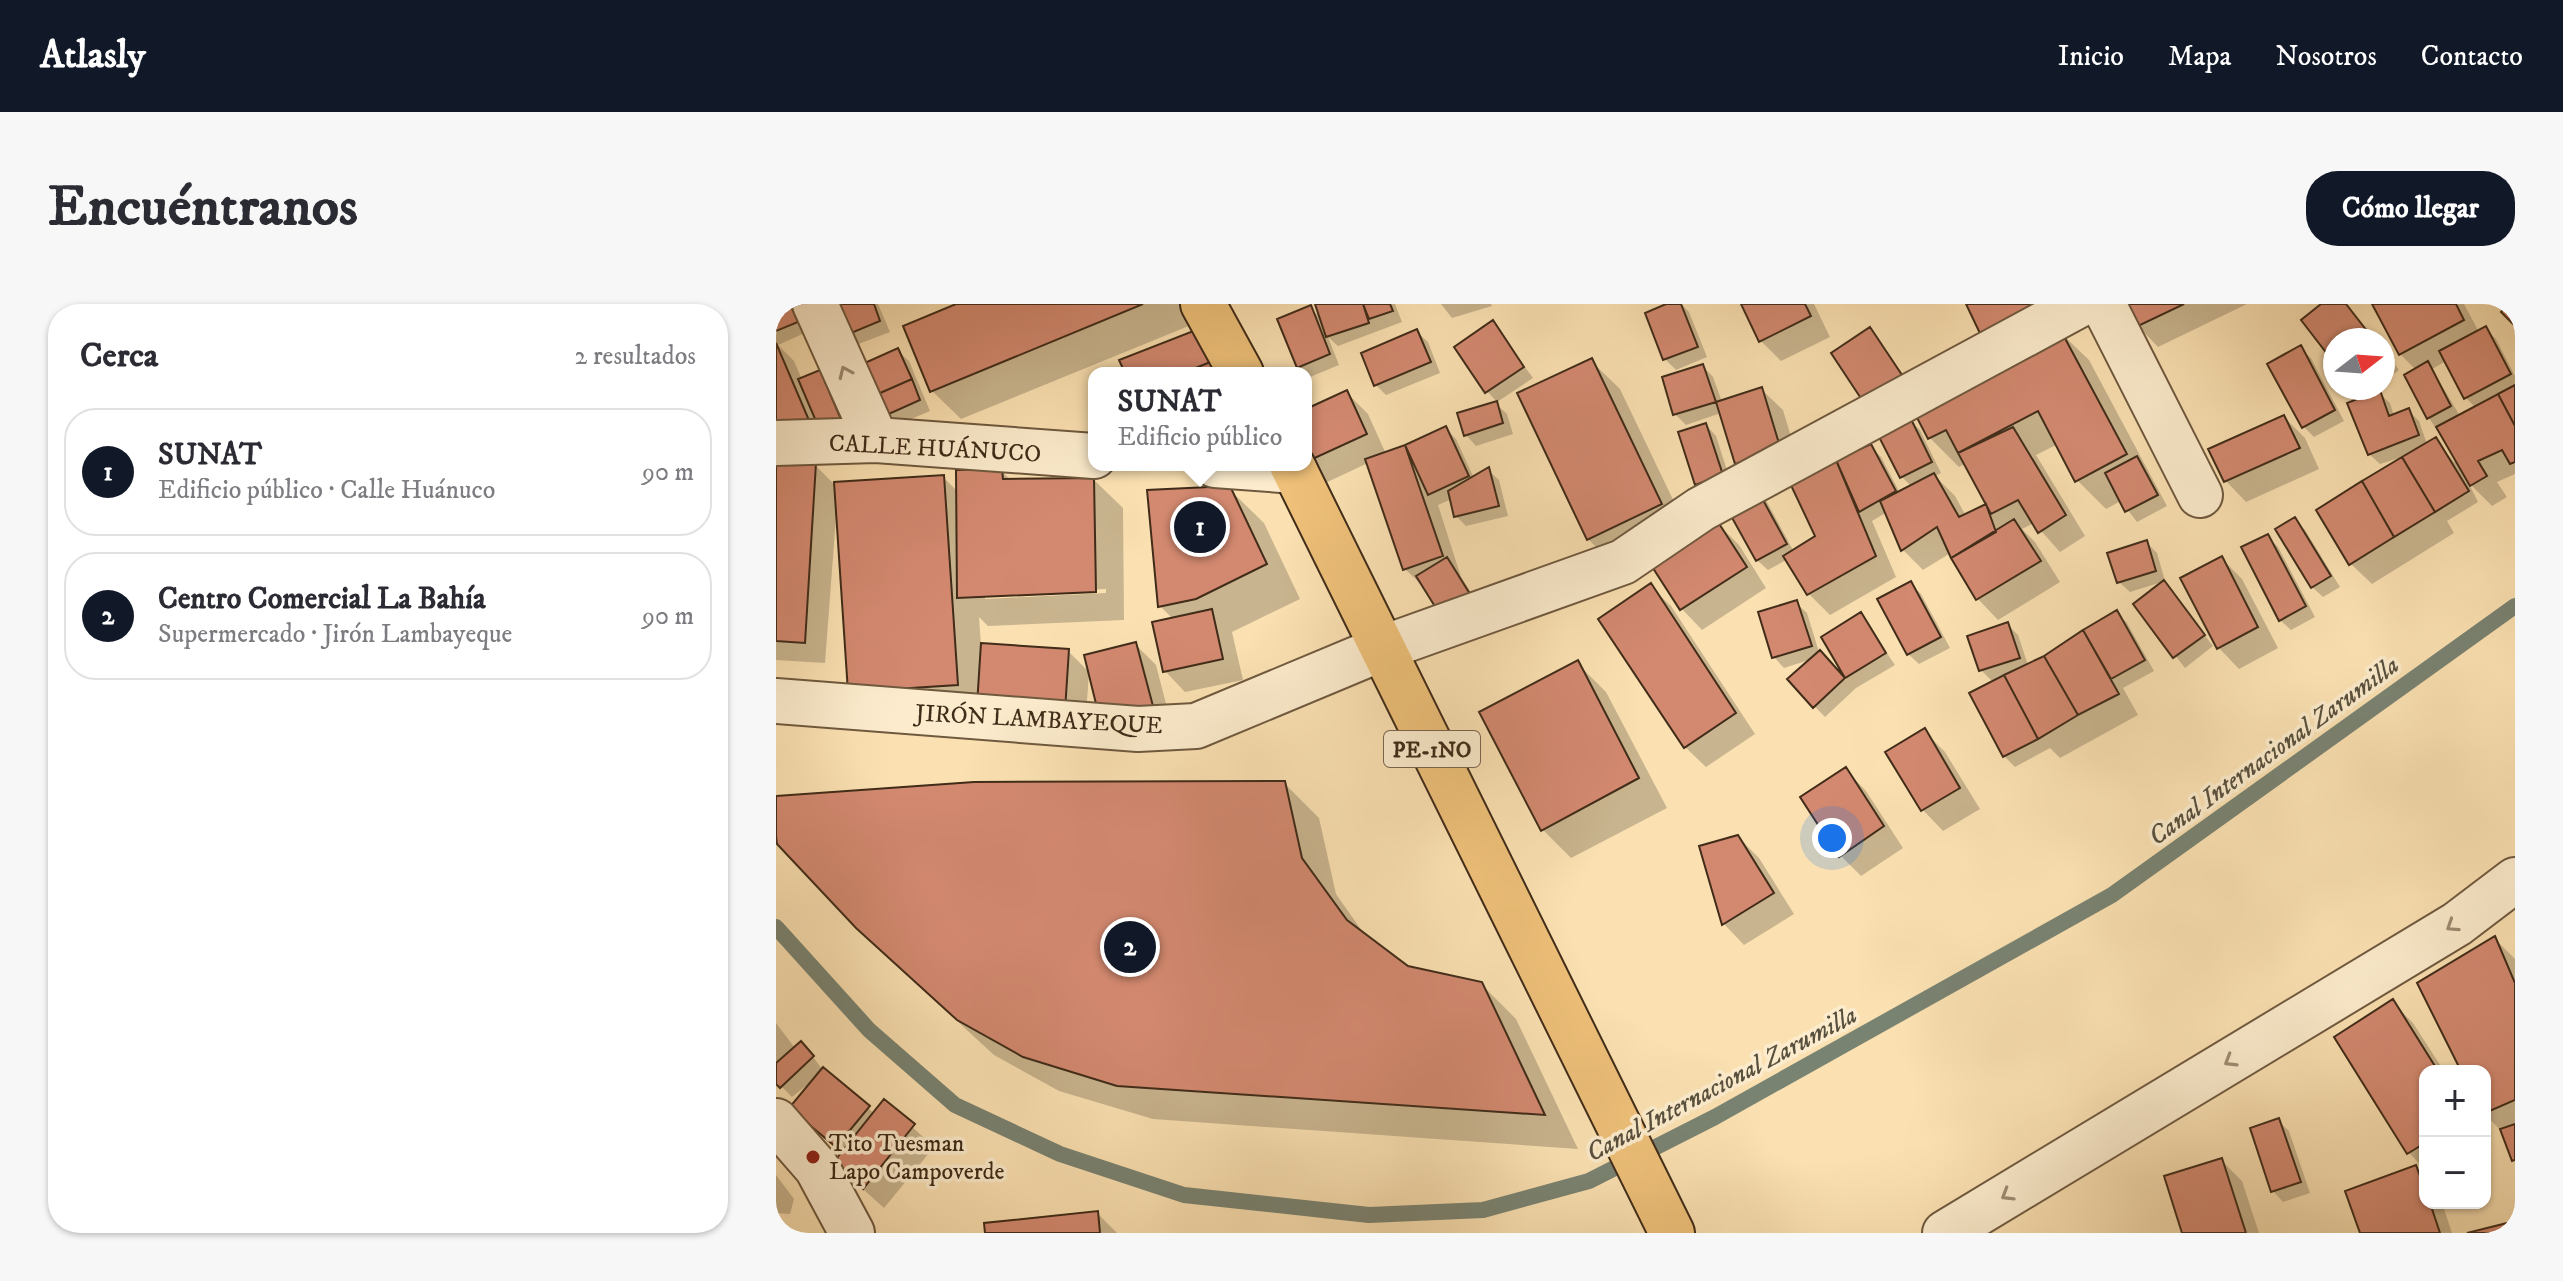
<!DOCTYPE html>
<html lang="es">
<head>
<meta charset="utf-8">
<style>
  body { margin:0; font-family:"IM FELL DW Pica",serif; background:#f7f7f7; color:#2b2b33 }
  .controls { position:absolute; right:24px; bottom:24px; display:grid; overflow:hidden; border-radius:16px; box-shadow:0 2px 6px #0004 }
  .controls button { width:72px; height:72px; display:grid; place-items:center; padding:0; border:0; border-bottom:2px solid #e1e1e2; background:#fff; color:#2b2b33; font:40px sans-serif }
  .compass { position:absolute; left:1547px; top:24px; width:72px; height:72px; border-radius:50%; background:#fff; box-shadow:0 2px 6px #0004; rotate:73deg }
  .you { position:absolute; left:1056px; top:534px; width:28px; height:28px; margin:-20px; border:6px solid #fff; border-radius:50%; background:#1a73e8; box-shadow:0 0 0 12px #1a73e833 }
  .badge { display:grid; place-items:center; width:52px; height:52px; border-radius:50%; background:#111827; color:#fff; font-size:26px; font-weight:700 }
  .pin { position:absolute; translate:-50% -50%; border:4px solid #fff; box-shadow:0 2px 8px #0006 }
  .popup { position:absolute; left:312px; top:63px; width:224px; height:104px; box-sizing:border-box; display:grid; place-content:center; border-radius:16px; background:#fff; filter:drop-shadow(0 2px 6px #0005); font-size:26px; white-space:nowrap; color:#7c7c81 }
  .popup b { font-size:30px; color:#2b2b33 }
  .popup::after { content:''; position:absolute; left:50%; top:100%; margin-left:-16px; border:16px solid transparent; border-top-color:#fff }
  .list { margin:0; padding:0; list-style:none }
  h2 { display:flex; justify-content:space-between; align-items:center; height:104px; margin:0; padding:0 32px; font-size:34px }
  h2 small { font-size:26px; font-weight:400; color:#7c7c81 }
  .list li { display:grid; grid-template-columns:52px 1fr auto; gap:24px; align-items:center; box-sizing:border-box; height:128px; margin:0 16px 16px; padding:0 16px; border:2px solid #e1e1e2; border-radius:32px }
  .list b { display:block; font-size:30px; white-space:nowrap }
  .list p { margin:0; font-size:26px; white-space:nowrap; color:#7c7c81 }
  .list em { font-size:26px; font-style:normal; color:#7c7c81 }
  .map { position:relative; flex:none; width:1739px; height:929px; overflow:hidden; border-radius:32px }
  header { display:flex; align-items:center; gap:48px; box-sizing:border-box; height:112px; padding:0 40px; background:#111827; color:#fff }
  header strong { font-size:38px }
  nav { display:flex; gap:44px; margin-inline-start:auto; font-size:28px }
  .intro { display:flex; align-items:center; justify-content:space-between; box-sizing:border-box; height:192px; padding:0 48px }
  h1 { margin:0; font-size:56px }
  .button { padding:20px 36px; border-radius:32px; background:#111827; color:#fff; font-size:28px; font-weight:700 }
  main { display:flex; gap:48px; padding:0 48px }
  aside { flex:1; background:#fff; border-radius:32px; box-shadow:0 2px 6px #0004 }
  .map>svg:first-child { display:block }
</style>
</head>
<body>
<header>
<strong>Atlasly</strong>
<nav><a>Inicio</a><a>Mapa</a><a>Nosotros</a><a>Contacto</a></nav>
</header>
<div class="intro"><h1>Encuéntranos</h1><a class="button">Cómo llegar</a></div>
<main>
<aside>
<h2>Cerca<small>2 resultados</small></h2>
<ul class="list">
<li><span class="badge">1</span><div><b>SUNAT</b><p>Edificio público · Calle Huánuco</p></div><em>90 m</em></li>
<li><span class="badge">2</span><div><b>Centro Comercial La Bahía</b><p>Supermercado · Jirón Lambayeque</p></div><em>90 m</em></li>
</ul>
</aside>
<div class="map">
<svg width="1739" height="929" viewBox="0 0 1739 929">
  <rect width="100%" height="100%" fill="#fbe1b2"/>
  <filter id="stains"><feTurbulence type="fractalNoise" baseFrequency=".0025" numOctaves="4"/><feColorMatrix values="0 0 0 0 .2 0 0 0 0 .09 0 0 0 0 .02 0 0 0 .5 -.17"/></filter>
  <radialGradient id="worn" r=".72"><stop offset=".6" stop-color="#630" stop-opacity="0"/><stop offset="1" stop-color="#630" stop-opacity=".3"/></radialGradient>
  <path fill="#0003" fill-rule="evenodd" d="M0,0H16L31,28L2,41L18,57L26,76L43,68L54,79L79,137L0,120Z
    M58,0H102L114,28L80,41Z
    M185,0H418L425,17L185,115L156,87Z
    M546,0H619L626,18L562,42L552,33L563,61L534,73L523,63L534,4L546,15Z
    M665,0H715L716,2L676,14Z
    M896,0H905L913,8L931,53L900,66L889,55Z
    M967,0H1038L1054,33L1005,57L984,36Z
    M1192,0H1279L1294,32L1290,34L1313,56L1391,202L1361,218L1345,197L1330,205L1301,176L1282,140L1260,151L1309,232L1284,248L1258,219L1246,225L1259,238L1284,278L1222,316L1202,295L1176,248L1147,266L1127,246L1111,208L1096,217L1120,273L1054,311L1033,290L1012,255L992,266L981,256V187L991,198L1018,248L1042,233L1059,159L1065,165L1095,143L1105,153L1124,189L1136,183L1126,173L1133,116L1144,126L1165,169L1159,172L1179,192L1190,212L1213,200L1190,159L1183,163L1154,134L1228,57Z
    M1352,0H1471L1382,43L1362,22Z
    M1548,0H1569L1600,36H1559V56Z
    M1598,0H1688L1703,28L1709,25L1720,35L1739,72V170L1721,178L1731,193L1716,202L1692,178L1702,198L1671,217L1678,229L1596,280L1575,260L1630,152L1604,160L1593,150L1603,89L1614,99L1618,112L1632,106L1643,117L1651,140L1660,135L1678,158L1681,156L1653,114L1640,66L1624,50ZM1670,57L1690,94L1700,104L1684,112L1656,65Z
    M717,19L757,74L721,98L711,87Z
    M1094,25L1135,82L1098,105Z
    M641,28L652,38L664,69L610,91L600,81Z
    M1524,44L1535,54L1568,117L1538,133L1528,123Z
    M1607,45L1623,66L1607,78Z
    M122,47L133,57L154,107L116,123L106,112Z
    M815,57L844,85L913,229L841,264L812,235Z
    M927,62L937,73L946,98L986,86L1007,106L1025,166L982,179L961,158L945,109L910,121L899,110Z
    M1584,84H1599L1590,91Z
    M571,89L592,110L610,150L670,125L680,135L697,172L712,166L723,176L732,212L690,222L680,212L676,195L662,201L685,273L703,301L650,285L629,265L592,159L545,181L530,161V108Z
    M720,100L731,110L737,130L700,142L690,131Z
    M1508,113L1529,134L1543,165L1470,198L1450,177Z
    M930,121L940,132L956,182L931,190L920,180Z
    M0,158L39,161L58,180L167,173L182,188L225,167L236,177L318,176L347,204L348,316L212,322L203,313L205,341L292,347L313,368L309,427L103,416L61,200L49,359L0,356ZM330,285V289L209,295V291Z
    M453,185L488,219L524,295L456,328L467,376L409,388L389,367L397,315L384,302Z
    M1519,215L1529,226L1564,283L1547,293L1536,283Z
    M942,220L963,241L990,284L926,326L906,305L878,262Z
    M1491,232L1502,243L1539,313L1515,326L1504,316Z
    M1370,238L1381,249L1389,277L1354,288L1343,278Z
    M1445,254L1466,275L1502,344L1463,365L1443,344L1407,274Z
    M1388,279L1437,342L1409,364L1359,300Z
    M1135,280L1145,290L1174,344L1143,360L1132,350Z
    M874,282L895,302L979,430L930,463L909,443Z
    M1020,299L1031,309L1043,348L1071,377L1048,334L1085,311L1119,361L1080,384L1049,413L1013,376L1036,355L1008,364L998,353Z
    M1341,309L1351,319L1378,367L1347,384L1362,411L1284,454L1274,444L1239,463L1228,452L1218,379L1205,366L1232,321L1242,331L1252,361Z
    M359,340L380,361L396,423L347,436Z
    M801,359L830,388L891,504L795,554L766,525Z
    M1148,427L1169,448L1204,505L1167,527L1147,506L1112,448Z
    M1070,466L1090,487L1127,544L1085,572L1065,552Z
    M508,479L543,514L560,590L591,634L631,664L705,680L740,715L802,845L377,815L283,787L218,751L117,658L81,622L0,521V494Z
    M962,533L983,554L1018,610L968,641L948,620L925,543Z
    M1719,635L1739,655V857L1727,829L1709,810V767H1687Z
    M1616,698L1637,719L1668,767H1649V865L1633,849Z
    M0,719L19,744L35,750L46,765L99,810L109,798L158,843L108,904L59,860L67,850L15,804L41,773L16,793L0,777Z
    M1502,817L1513,827L1534,889L1507,898L1497,887Z
    M1445,856L1466,877L1483,929H1408Z
    M1640,864L1649,873V899H1666L1676,929H1586Z
    M0,871L18,895L14,910L0,909Z
    M321,909L341,929H211Z"/>
  <g fill="none" stroke-linecap="round" stroke-linejoin="round">
    <path stroke="#798372" stroke-width="16" d="M0,623L93,726L179,801L284,850L408,891L593,911L707,906L813,877L939,813L1336,591L1739,302"/>
  </g>
  <path fill="#d38970" stroke="#402c19" stroke-width="2" d="M0,0H14L22,18L0,27Z
    M55,0H98L104,17L68,32Z
    M180,0H367L154,88L127,22Z
    M539,0H587L593,19L550,33Z
    M587,0H614L617,7L593,15Z
    M890,0H905L922,43L887,56L869,9Z
    M965,0H1029L1035,12L983,38Z
    M1190,0H1269L1210,42Z
    M1349,0H1408L1360,23Z
    M1545,0H1570L1598,36H1559V60L1525,16Z
    M1596,0H1680L1688,16L1623,51Z
    M1732,0H1739V22L1725,8Z
    M535,1L554,50L521,64L501,15Z
    M717,16L748,63L709,89L678,43Z
    M1710,22L1735,70L1688,95L1663,47Z
    M1094,23L1126,71L1086,96L1055,49Z
    M425,24L437,57L407,69H349L343,56Z
    M641,25L655,58L598,82L585,49Z
    M1284,25L1351,150L1299,178L1262,107L1182,149L1170,126L1152,135L1136,104Z
    M0,39L35,121L0,125Z
    M1525,41L1559,106L1526,124L1491,60Z
    M122,44L136,75L95,93L82,62Z
    M816,54L886,200L811,236L741,89Z
    M437,57L442,69H407Z
    M1652,57L1675,102L1651,115L1628,71Z
    M927,60L940,98L897,111L886,73Z
    M44,66L70,127L48,136L22,75Z
    M136,75L144,96L104,114L95,93Z
    M1739,81V122L1722,90Z
    M986,83L1005,146L959,160L940,98Z
    M571,86L591,130L530,158V105Z
    M1604,86L1613,112L1633,104L1643,131L1592,151L1571,99Z
    M1722,90L1739,122V158L1734,160L1726,146L1702,157L1711,172L1694,182L1660,123Z
    M721,97L727,119L688,132L681,109Z
    M1508,111L1524,144L1448,178L1432,145Z
    M1134,113L1156,158L1124,174L1101,129Z
    M930,119L947,171L919,181L902,128Z
    M670,122L693,172L652,191L629,141Z
    M1237,123L1290,211L1262,229L1242,196L1215,210L1182,149Z
    M1660,133L1693,187L1659,208L1626,153Z
    M1095,140L1120,187L1083,208L1060,156Z
    M629,141L667,252L627,266L589,155Z
    M1361,152L1382,191L1349,208L1329,169Z
    M1626,153L1659,208L1618,233L1586,177Z
    M0,156L40,159L29,339L0,337Z
    M1060,156L1100,252L1031,291L1007,252L1039,232L1012,175Z
    M713,163L723,202L678,213L672,187Z
    M226,165L227,175L318,174L320,288L181,294L180,166Z
    M1158,169L1183,213L1210,200L1220,228L1175,254L1161,223L1125,247L1104,197Z
    M168,171L182,381L72,388L58,178Z
    M1586,177L1618,233L1573,261L1540,206Z
    M454,182L491,260L420,295L382,303L371,186Z
    M981,185L1011,240L980,257L949,201Z
    M1519,213L1555,272L1535,284L1499,225Z
    M1238,215L1265,257L1200,296L1175,254Z
    M942,218L971,263L904,306L875,261Z
    M1492,230L1530,302L1503,317L1465,243Z
    M1371,236L1380,267L1341,279L1331,249Z
    M1446,252L1482,323L1441,345L1404,274Z
    M671,253L694,290L663,309L640,272Z
    M1388,276L1429,331L1397,354L1357,300Z
    M1135,277L1165,333L1131,351L1101,295Z
    M875,279L960,409L908,444L822,315Z
    M1021,296L1036,342L996,354L982,308Z
    M436,305L447,355L387,368L376,318Z
    M1341,306L1369,356L1335,375L1307,326Z
    M1085,308L1110,349L1069,374L1045,333Z
    M1232,318L1244,354L1203,367L1191,332Z
    M1307,326L1343,390L1302,411L1268,352Z
    M360,338L377,402L324,416L308,351Z
    M205,339L293,345L289,407L201,401Z
    M1044,346L1069,374L1037,404L1011,375Z
    M1268,352L1302,411L1262,435L1228,371Z
    M802,356L863,474L765,527L703,408Z
    M1228,371L1262,435L1227,453L1193,389Z
    M1149,424L1184,484L1145,507L1109,448Z
    M1070,463L1108,522L1063,553L1024,493Z
    M509,477L526,554L571,616L632,662L706,678L769,811L341,782L247,753L181,716L80,624L1,540L0,532V492L198,478Z
    M962,531L998,589L946,621L923,542Z
    M1719,632L1739,679V796L1709,809V767H1685L1641,679Z
    M1617,695L1662,767H1649V839L1631,850L1558,733Z
    M25,737L38,752L4,784L0,780V759Z
    M47,763L94,802L60,843L13,804Z
    M108,795L139,820L87,885L56,860Z
    M1503,814L1525,878L1495,888L1474,824Z
    M1739,820V856L1736,857L1724,825Z
    M1446,854L1470,929H1406L1388,872Z
    M1640,861L1649,886V899H1654L1664,929H1584L1569,887Z
    M322,907L324,929H209L208,919Z
    M1731,919L1733,929H1691Z"/>
  <g fill="none" stroke-linecap="round" stroke-linejoin="round">
    <g stroke="#6f593f" stroke-width="48">
      <path id="minor" d="M39,0L100,136
        M1327,0L1424,191
        M0,139L100,136L318,152
        M439,161L519,167
        M0,397L362,425L420,422L607,344L847,258L925,205L1305,0
        M0,817L41,864L76,929
        M1169,929L1681,620L1739,576"/>
    </g>
    <g stroke="#402c19" stroke-width="48">
      <path id="primary" d="M427,0L465,69
        M516,161L896,929"/>
    </g>
    <use href="#minor" stroke="#fceccd" stroke-width="44"/>
    <use href="#primary" stroke="#eec079" stroke-width="44"/>
  </g>
  <defs><path id="oneway-chevron" d="M-2-3.5L2.5 0L-2 3.5" fill="none" stroke-width="1.6" stroke-linecap="round" stroke-linejoin="round" transform="scale(2)"/></defs>
  <g stroke="#9e8c73">
    <use href="#oneway-chevron" transform="translate(69 68) rotate(-114)"/>
    <use href="#oneway-chevron" transform="translate(1676 622) rotate(147)"/>
    <use href="#oneway-chevron" transform="translate(1454 757) rotate(149)"/>
    <use href="#oneway-chevron" transform="translate(1231 891) rotate(149)"/>
  </g>
  <circle fill="#8f2418" stroke="#fceccd" stroke-width="3" cx="37" cy="853" r="8"/>
  <g text-anchor="middle" stroke-width="7" stroke-linejoin="round" paint-order="stroke">
    <rect fill="#fceccd" stroke="#78664f" stroke-width="2" x="608" y="427" width="96" height="36" rx="6"/>
    <g font-size="22" font-weight="bold" fill="#402c19">
      <text x="656" y="453">PE-1NO</text>
    </g>
    <g font-size="24" fill="#402c19" stroke="#fceccd">
      <text transform="translate(159 144) rotate(3)" y="8">CALLE HUÁNUCO</text>
      <text transform="translate(263 415) rotate(3)" y="8">JIRÓN LAMBAYEQUE</text>
    </g>
    <g font-size="24" fill="#402c19" stroke="#fceccd" text-anchor="start">
      <text x="53" y="847">Tito Tuesman<tspan x="53" dy="28">Lapo Campoverde</tspan></text>
    </g>
    <g font-size="26" font-style="italic" fill="#58503e" stroke="#fceccd">
      <text transform="translate(1497 446) rotate(-36)" y="9">Canal Internacional Zarumilla</text>
      <text transform="translate(945 779) rotate(-28)" y="9">Canal Internacional Zarumilla</text>
    </g>
  </g>
  <rect width="100%" height="100%" filter="url(#stains)"/>
  <rect width="100%" height="100%" fill="url(#worn)"/>
</svg>
<div class="controls">
<button>+</button>
<button>−</button>
</div>
<svg class="compass" viewBox="-18 -18 36 36"><path d="M0-13l5 13h-10z" fill="#e53935"/><path d="M0 13l5-13h-10z" fill="#7c7c81"/></svg>
<div class="you"></div>
<div class="pin badge" style="left:424px;top:223px">1</div>
<div class="popup"><b>SUNAT</b>Edificio público</div>
<div class="pin badge" style="left:354px;top:643px">2</div>
</div>
</main>
</body>
</html>
